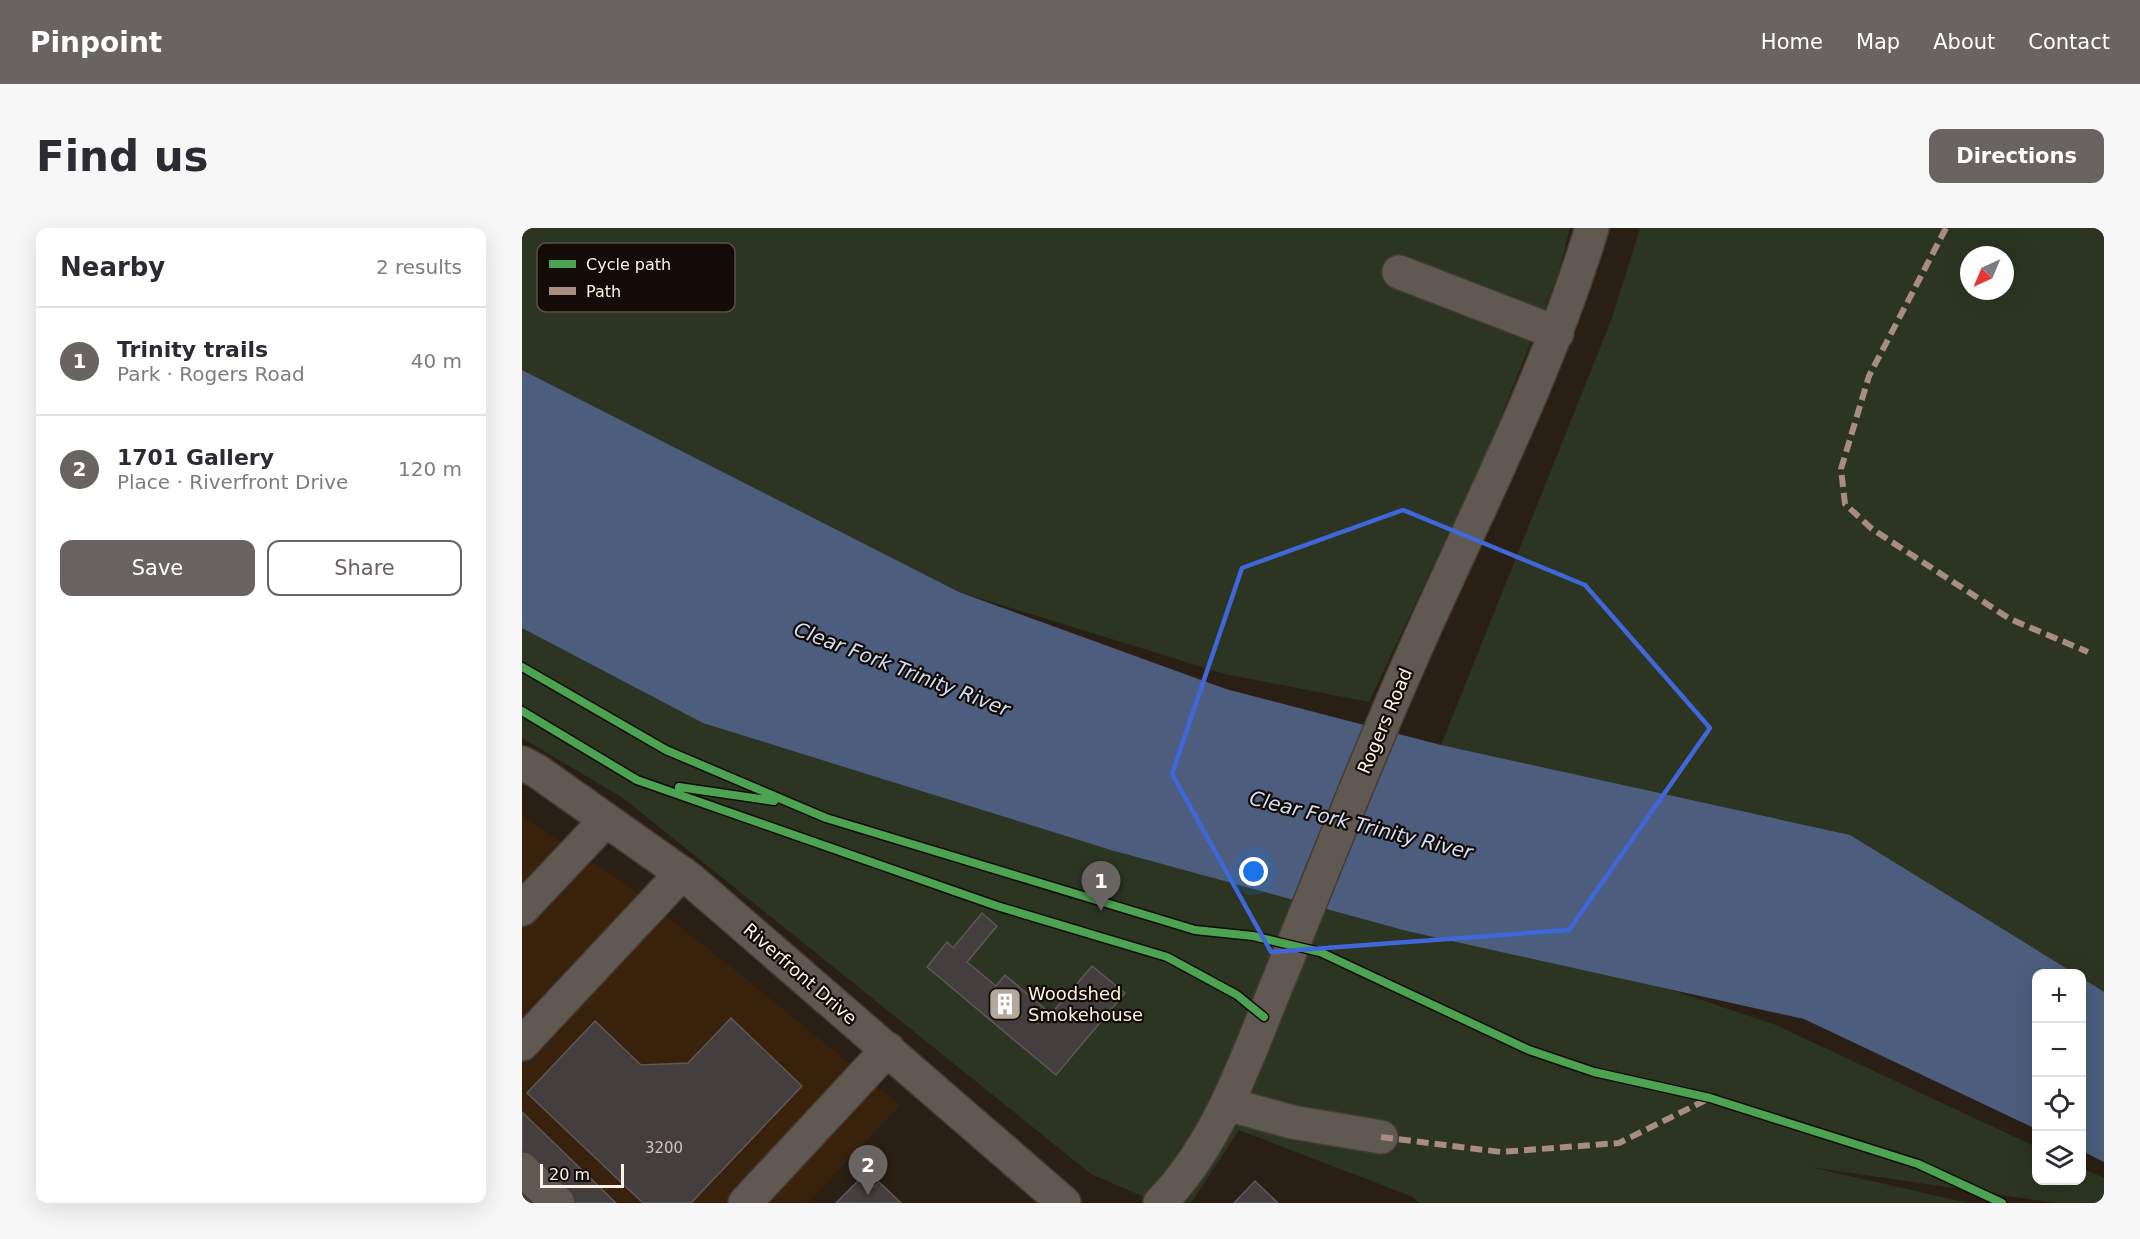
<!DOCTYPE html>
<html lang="en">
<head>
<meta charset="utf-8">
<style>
  body { margin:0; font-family:"DejaVu Sans",sans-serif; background:#f7f7f7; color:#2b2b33 }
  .controls { position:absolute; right:18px; bottom:18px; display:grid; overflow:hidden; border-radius:12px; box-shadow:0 6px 24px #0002 }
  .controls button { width:54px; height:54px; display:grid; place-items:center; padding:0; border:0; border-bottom:2px solid #e1e1e2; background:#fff; color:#2b2b33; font:30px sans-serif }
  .compass { position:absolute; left:1438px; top:18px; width:54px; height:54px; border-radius:50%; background:#fff; box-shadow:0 6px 24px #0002; rotate:224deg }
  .scale { position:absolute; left:18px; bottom:15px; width:84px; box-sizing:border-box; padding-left:6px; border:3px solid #fef2e6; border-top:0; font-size:16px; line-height:21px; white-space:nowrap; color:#fef2e6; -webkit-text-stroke:4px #130b05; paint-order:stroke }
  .you { position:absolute; left:732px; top:644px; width:21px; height:21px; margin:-15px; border:4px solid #fff; border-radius:50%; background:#1a73e8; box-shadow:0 0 0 9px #1a73e833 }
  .badge { display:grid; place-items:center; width:39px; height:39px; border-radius:50%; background:#696362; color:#fff; font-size:20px; font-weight:700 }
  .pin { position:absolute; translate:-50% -50px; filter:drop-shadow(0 2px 3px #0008) }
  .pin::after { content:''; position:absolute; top:32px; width:21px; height:18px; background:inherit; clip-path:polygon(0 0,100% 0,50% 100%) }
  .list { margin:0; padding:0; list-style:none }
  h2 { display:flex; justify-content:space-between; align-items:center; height:78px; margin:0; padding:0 24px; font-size:26px }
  h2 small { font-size:20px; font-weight:400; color:#7c7c81 }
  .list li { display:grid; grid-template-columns:39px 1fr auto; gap:18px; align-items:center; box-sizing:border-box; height:108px; padding:0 24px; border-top:2px solid #e1e1e2 }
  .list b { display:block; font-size:22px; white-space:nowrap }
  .list p { margin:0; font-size:20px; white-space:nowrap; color:#7c7c81 }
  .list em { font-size:20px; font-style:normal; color:#7c7c81 }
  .actions { display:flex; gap:12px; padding:18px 24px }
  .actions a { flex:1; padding:14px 0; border:2px solid #696362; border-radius:12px; text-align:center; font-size:21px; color:#696362 }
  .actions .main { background:#696362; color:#fff }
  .icon { flex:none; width:33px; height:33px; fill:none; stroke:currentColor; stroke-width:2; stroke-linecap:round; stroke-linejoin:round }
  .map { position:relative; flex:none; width:1582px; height:975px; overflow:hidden; border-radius:12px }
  header { display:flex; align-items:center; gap:36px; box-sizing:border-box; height:84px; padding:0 30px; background:#696362; color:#fff }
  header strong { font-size:28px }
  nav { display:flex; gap:33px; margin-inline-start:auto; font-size:21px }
  .intro { display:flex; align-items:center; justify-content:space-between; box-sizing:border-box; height:144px; padding:0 36px }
  h1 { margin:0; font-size:42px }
  .button { padding:15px 27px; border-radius:12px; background:#696362; color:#fff; font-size:21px; font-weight:700 }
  main { display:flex; gap:36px; padding:0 36px }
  aside { flex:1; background:#fff; border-radius:12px; box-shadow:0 6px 24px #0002 }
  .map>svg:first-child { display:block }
</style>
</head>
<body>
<header>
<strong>Pinpoint</strong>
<nav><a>Home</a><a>Map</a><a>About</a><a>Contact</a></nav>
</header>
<div class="intro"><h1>Find us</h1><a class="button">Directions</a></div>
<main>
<aside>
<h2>Nearby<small>2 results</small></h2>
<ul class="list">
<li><span class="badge">1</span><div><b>Trinity trails</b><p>Park · Rogers Road</p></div><em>40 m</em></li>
<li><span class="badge">2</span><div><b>1701 Gallery</b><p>Place · Riverfront Drive</p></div><em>120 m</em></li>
</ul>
<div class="actions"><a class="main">Save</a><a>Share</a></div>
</aside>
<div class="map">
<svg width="1582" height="975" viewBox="0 0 1582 975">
  <rect width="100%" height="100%" fill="#2a1f14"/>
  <path fill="#38220b" d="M0,588L95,650L217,745L378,877L286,975H0Z"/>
  <path fill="#2b3521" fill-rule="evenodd" d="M0,0H1048L1036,47L963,228L847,474L703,446L437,364L14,163L0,153Z
    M1118,0H1582V766L1560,752V746L1550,745L919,517L1090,90ZM1447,27H1483V63H1447Z
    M0,377L1254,797L1514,919V952H1560V940L1582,950V975H1535L1288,939L1446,975H897L891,969L717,902L669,975H636L569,946L101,570L0,510Z"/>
  <path fill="#4c5d7e" d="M0,142L437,364L704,461L919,517L1328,607L1552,745L1514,746V901L1282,791L885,703L589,622L181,495L0,400Z
    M1560,750L1582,764V934L1560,923Z"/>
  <path fill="#443e3e" stroke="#5e5858" stroke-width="1.5" d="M460,685L475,698L445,734L474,758L483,747L529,786L570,738L603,765L534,847L405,739L425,714L431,720Z
    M209,790L280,858L169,975H121L5,865L73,793L119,837L166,835Z
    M0,884L94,975H54L0,923Z
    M341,948L352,959L357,954L379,975H314Z
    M733,953L756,975H712Z
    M0,963L12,975H0Z"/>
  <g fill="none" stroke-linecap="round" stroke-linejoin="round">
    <g stroke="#453c34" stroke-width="36">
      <path id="minor" d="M877,44L1035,105
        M0,535L15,543L169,652L542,975
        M0,681L84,592
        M0,816L160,645
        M705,876L770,894L859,909
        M0,941L36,975
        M223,975L366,821
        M638,975C698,914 726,826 758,749C800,646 840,542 885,440C949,293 1023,155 1070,0"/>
    </g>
    <use href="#minor" stroke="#605951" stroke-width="33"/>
    <path stroke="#a88b81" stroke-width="6" stroke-dasharray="12 6" stroke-linecap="butt" d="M1424,0L1347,148L1319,241L1323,276L1350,301L1488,391L1566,424
      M859,909L979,924L1097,915L1188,870"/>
    <g stroke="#130b05" stroke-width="11">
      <path id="cycleway" d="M0,439L144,522L304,590L673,702L731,708L798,724L1007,822L1072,844L1188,870L1396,936L1480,975
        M0,483L115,552L475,678L645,729L715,767L742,789
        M157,559L252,573"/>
    </g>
    <use href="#cycleway" stroke="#4ca352" stroke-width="8"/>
  </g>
  <path fill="none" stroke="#3f67da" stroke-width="4.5" stroke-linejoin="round" d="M881,282L1063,357L1188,500L1047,702L749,724L650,546L720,340Z"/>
  <defs>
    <g id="building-square" transform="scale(1.725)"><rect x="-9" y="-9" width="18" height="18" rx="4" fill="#b4a89c" stroke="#130b05"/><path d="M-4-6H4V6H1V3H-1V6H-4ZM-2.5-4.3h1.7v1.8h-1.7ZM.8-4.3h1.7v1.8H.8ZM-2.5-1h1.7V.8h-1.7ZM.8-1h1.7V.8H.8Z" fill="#fff"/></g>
  </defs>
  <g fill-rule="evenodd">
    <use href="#building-square" x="483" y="776"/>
  </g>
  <g text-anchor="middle" stroke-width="4.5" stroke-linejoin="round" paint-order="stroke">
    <g font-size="15" fill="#d0c5bc">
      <text x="142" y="925">3200</text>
    </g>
    <g font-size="18" fill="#fef2e6" stroke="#130b05">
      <text transform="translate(863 493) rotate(-67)" y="6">Rogers Road</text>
      <text transform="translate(278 746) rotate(41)" y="6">Riverfront Drive</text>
    </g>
    <g font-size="18" fill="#fef2e6" stroke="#130b05" text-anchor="start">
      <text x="506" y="772">Woodshed<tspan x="506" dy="21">Smokehouse</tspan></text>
    </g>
    <g font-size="20" font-style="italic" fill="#d1dff8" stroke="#130b05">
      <text transform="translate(380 441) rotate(21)" y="7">Clear Fork Trinity River</text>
      <text transform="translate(839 597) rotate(14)" y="7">Clear Fork Trinity River</text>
    </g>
  </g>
  <rect x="15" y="15" width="198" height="69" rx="9" fill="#130b05" stroke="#5a5048" stroke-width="1.5"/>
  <rect x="27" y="32" width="27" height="8" fill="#4ca352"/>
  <rect x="27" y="59" width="27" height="8" fill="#a88b81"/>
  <g font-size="16" fill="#fef2e6">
    <text x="64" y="42">Cycle path</text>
    <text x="64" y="69">Path</text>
  </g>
</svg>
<div class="controls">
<button>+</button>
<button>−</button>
<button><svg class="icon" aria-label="locate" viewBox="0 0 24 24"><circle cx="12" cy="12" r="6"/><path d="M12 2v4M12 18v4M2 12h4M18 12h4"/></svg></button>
<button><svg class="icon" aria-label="layers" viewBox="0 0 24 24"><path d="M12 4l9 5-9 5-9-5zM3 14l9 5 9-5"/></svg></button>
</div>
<svg class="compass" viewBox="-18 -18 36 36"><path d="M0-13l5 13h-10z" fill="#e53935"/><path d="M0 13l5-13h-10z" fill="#7c7c81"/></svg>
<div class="scale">20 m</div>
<div class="you"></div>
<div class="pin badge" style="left:579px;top:683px">1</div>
<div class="pin badge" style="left:346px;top:967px">2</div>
</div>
</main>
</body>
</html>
